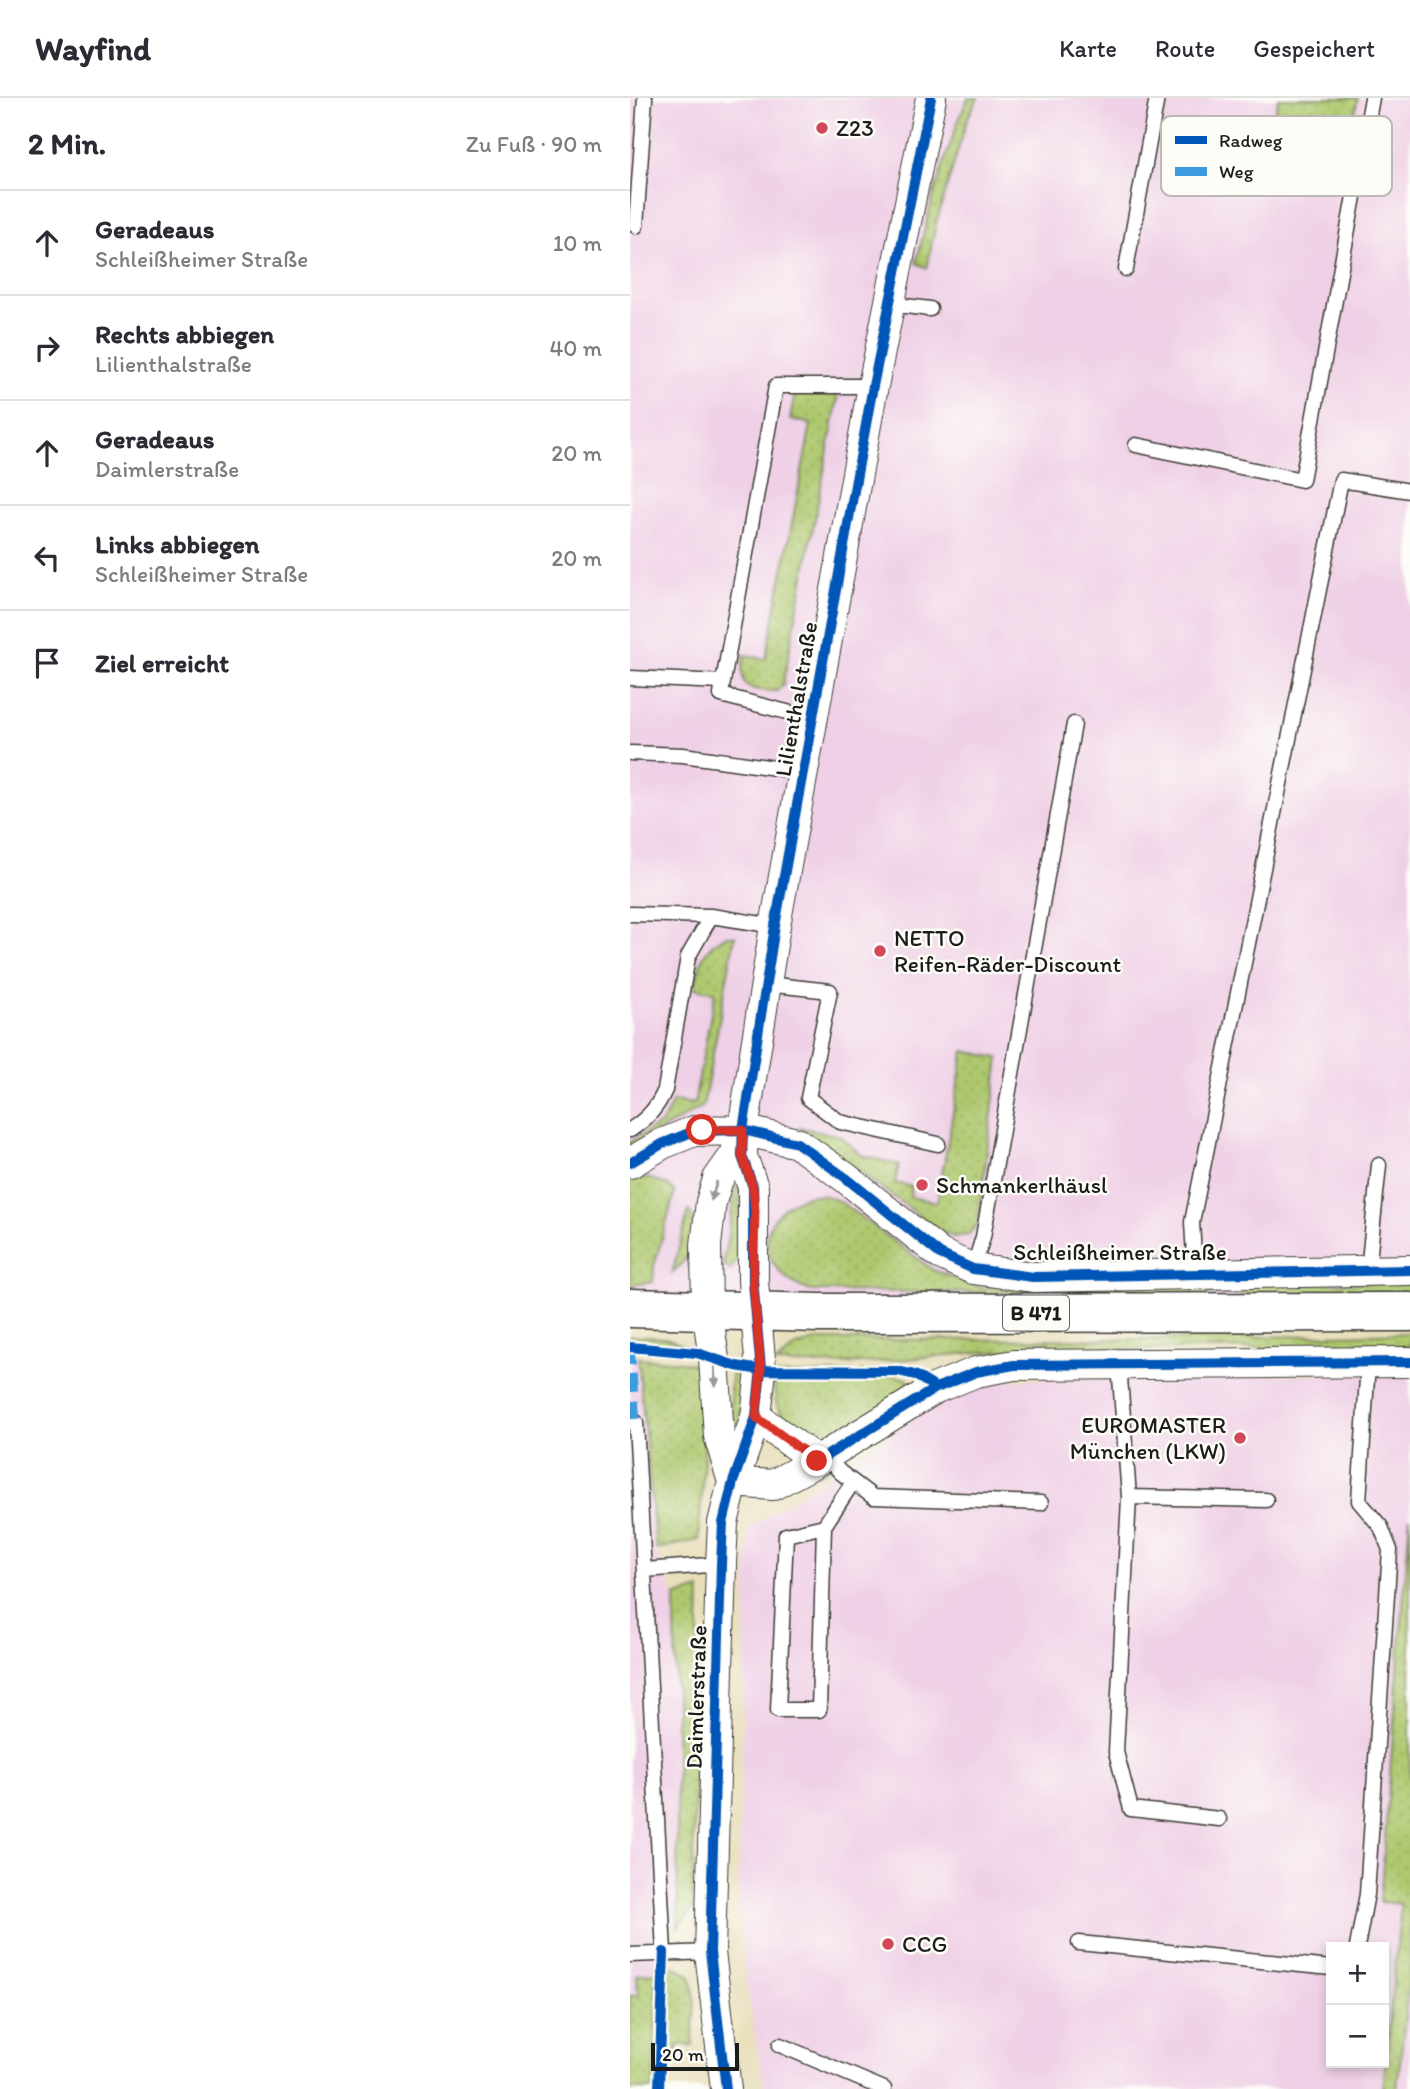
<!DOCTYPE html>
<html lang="de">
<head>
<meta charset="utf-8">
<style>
  body { margin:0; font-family:Itim,sans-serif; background:#f2f2f3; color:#2b2b33 }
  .controls { position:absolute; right:21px; bottom:21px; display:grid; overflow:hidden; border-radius:0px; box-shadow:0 4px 10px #0003 }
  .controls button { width:63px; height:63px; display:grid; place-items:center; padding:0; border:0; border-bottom:2px solid #e1e1e2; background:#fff; color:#2b2b33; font:35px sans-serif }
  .scale { position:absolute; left:21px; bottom:18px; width:88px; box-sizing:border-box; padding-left:7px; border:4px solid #1c1c1c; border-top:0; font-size:19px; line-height:24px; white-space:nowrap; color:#1c1c1c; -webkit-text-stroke:5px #fdfcf7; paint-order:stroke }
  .stop { position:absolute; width:21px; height:21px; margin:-16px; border:5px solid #d93025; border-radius:50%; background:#fff }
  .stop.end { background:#d93025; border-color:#fff; box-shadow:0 2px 7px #0008 }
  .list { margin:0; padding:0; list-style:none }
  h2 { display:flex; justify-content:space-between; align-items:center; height:91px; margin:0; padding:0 28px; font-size:30px }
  h2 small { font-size:23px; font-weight:400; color:#7c7c81 }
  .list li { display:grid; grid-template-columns:46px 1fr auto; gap:21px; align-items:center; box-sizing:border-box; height:105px; padding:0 28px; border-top:2px solid #e1e1e2 }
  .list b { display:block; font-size:26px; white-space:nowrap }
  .list p { margin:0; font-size:23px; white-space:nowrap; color:#7c7c81 }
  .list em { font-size:23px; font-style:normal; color:#7c7c81 }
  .icon { flex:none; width:38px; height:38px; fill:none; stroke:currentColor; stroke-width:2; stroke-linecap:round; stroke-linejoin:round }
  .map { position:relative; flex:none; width:780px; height:1991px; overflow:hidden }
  header { display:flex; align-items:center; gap:42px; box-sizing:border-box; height:98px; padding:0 35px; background:#fff; border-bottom:2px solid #e1e1e2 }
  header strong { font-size:33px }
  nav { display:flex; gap:38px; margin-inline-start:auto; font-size:24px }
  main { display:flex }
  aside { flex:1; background:#fff }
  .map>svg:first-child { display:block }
</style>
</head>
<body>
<header>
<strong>Wayfind</strong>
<nav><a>Karte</a><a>Route</a><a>Gespeichert</a></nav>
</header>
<main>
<aside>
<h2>2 Min.<small>Zu Fuß · 90 m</small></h2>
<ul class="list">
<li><svg class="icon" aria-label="ahead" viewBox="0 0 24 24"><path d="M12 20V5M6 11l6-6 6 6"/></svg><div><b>Geradeaus</b><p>Schleißheimer Straße</p></div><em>10 m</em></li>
<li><svg class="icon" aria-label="right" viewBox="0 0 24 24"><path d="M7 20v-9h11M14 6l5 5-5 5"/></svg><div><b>Rechts abbiegen</b><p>Lilienthalstraße</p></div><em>40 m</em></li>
<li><svg class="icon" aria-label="ahead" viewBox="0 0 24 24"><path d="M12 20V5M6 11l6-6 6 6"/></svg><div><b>Geradeaus</b><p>Daimlerstraße</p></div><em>20 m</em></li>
<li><svg class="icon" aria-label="left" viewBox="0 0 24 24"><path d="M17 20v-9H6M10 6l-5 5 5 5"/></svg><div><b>Links abbiegen</b><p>Schleißheimer Straße</p></div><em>20 m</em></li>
<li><svg class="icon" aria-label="arrive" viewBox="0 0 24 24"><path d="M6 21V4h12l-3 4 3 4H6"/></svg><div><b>Ziel erreicht</b></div></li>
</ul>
</aside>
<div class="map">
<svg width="780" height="1991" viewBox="0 0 780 1991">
  <defs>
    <pattern id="grass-dots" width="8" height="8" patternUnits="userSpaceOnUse" patternTransform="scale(1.75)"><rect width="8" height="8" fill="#aec86e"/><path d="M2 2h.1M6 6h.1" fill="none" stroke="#95ab5f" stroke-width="1.8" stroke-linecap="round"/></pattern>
  </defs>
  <rect width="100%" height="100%" fill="#fdfcf7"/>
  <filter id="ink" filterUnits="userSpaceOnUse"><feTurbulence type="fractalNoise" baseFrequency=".0143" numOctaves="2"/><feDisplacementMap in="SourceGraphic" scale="14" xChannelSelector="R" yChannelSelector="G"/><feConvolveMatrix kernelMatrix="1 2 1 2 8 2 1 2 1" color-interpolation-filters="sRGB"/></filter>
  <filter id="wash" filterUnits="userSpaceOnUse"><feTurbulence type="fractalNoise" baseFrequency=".00686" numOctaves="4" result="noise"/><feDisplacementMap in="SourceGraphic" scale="28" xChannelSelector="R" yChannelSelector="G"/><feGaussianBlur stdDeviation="1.57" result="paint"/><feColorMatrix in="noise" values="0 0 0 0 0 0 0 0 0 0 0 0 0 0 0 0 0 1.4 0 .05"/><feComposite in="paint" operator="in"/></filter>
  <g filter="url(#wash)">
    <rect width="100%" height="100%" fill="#e8deba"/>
    <path fill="#efd0e6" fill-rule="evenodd" d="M0,0H780V1215L0,1213Z
      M0,1258L8,1260L26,1451L45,1499L48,1829L27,1827L24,1991H0Z
      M780,1275V1991H134L115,1878L108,1790L118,1431L340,1284L451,1280ZM701,1849H754V1965H701Z"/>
    <path fill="url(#grass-dots)" stroke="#657245" stroke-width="2" d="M338,0H348L338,19L306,125L297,170L286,165L304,95L327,26Z
      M648,0H728L719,43L642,31Z
      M172,294H201L208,300L153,587L147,593C115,593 108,588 114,557L136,561L181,326L160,321L164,300Z
      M96,838H105L73,1008L0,1050V1044L32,1025L43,1003L64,1006L85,894L65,890C69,866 72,849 96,838Z
      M334,953L369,960L348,1125L338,1137L324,1139L306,1130L169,1029L210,1038L231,1057L269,1067L265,1085L282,1089L280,1099L307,1104Z
      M19,1080L37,1087L45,1094L24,1168L23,1184L0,1187V1082Z
      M106,1089L111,1090L108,1162L100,1172L93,1166Z
      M181,1097L197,1098L212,1105L303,1172L351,1189L780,1184V1198L181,1193C124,1174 121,1113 181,1097Z
      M59,1112C72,1135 61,1159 42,1175Z
      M780,1235V1248L353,1254C285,1259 215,1271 146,1265L167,1248L190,1242L546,1241Z
      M0,1238L36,1240L57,1248L0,1244Z
      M8,1260L53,1264L68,1268C81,1322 71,1387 69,1442L26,1451Z
      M102,1274L116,1278L106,1342L102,1338L100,1287Z
      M245,1274L277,1281L281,1287C252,1308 201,1354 166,1330C158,1325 148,1313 146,1304C144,1296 144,1286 144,1277Z
      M780,1419V1874L767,1991H753L771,1806L750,1804Z
      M70,1491L62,1812L48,1829L45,1499Z
      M38,1867C44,1870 53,1871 58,1876C69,1888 63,1930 63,1947H48L47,1954H36Z
      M26,1875L24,1991H0V1898L8,1897L7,1876Z"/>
  </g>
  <g filter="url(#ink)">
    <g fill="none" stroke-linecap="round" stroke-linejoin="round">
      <g stroke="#3b3934" stroke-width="17">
        <path id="service" d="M6,128L15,0
          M496,171L527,0
          M259,206L300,211
          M506,347L672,382L742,0
          M0,580L93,584
          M184,621L91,597L93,584L146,288H243
          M0,655L53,657L174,674
          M0,816L81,818L145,828
          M136,886L200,893L178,1000L210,1024L308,1046
          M0,1032C17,1021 27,1010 35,992L58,859L81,818
          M343,1171L353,1139L444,626
          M738,1173L749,1067
          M565,1176L562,1124L711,382L780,393
          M489,1266L499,1399L486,1654L501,1711L589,1721
          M6,1324L34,1854
          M196,1358L210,1374L243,1399L411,1405
          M499,1399L636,1402
          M194,1428L156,1437L148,1612H189L194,1428L223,1384
          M15,1472L91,1466
          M449,1845L701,1870
          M727,1849L737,1796L760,1452L751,1429L729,1403L738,1265
          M0,1857L80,1854
          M150,1947L254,1991"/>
      </g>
      <g stroke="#3b3934" stroke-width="32">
        <path id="minor" d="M0,1065L32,1046L64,1033L113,1032L167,1045L216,1080L310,1156L343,1171L403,1179L780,1172
          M126,1319L187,1363L306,1290L346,1274L384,1267L780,1264
          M103,1384L89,1338L84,1261L77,1211L76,1147L81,1104L88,1081L105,1057L112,1035
          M103,1384L143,1387L187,1363
          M96,1991L80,1854L91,1466L93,1425L103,1384L126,1319L131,1272L123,1183V1089L112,1058L113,1032L145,828L243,288L301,0"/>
      </g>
      <g stroke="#3b3934" stroke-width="41">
        <path id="primary" d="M0,1210L190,1215L780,1214"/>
      </g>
      <use href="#service" stroke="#fff" stroke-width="14"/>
      <use href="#minor" stroke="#fff" stroke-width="30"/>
      <use href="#primary" stroke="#fff" stroke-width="38"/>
      <path stroke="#3c9bdf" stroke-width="9" stroke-dasharray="18 9" stroke-linecap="butt" d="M0,1249L6,1324"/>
      <g stroke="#fdfcf7" stroke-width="15">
        <path id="cycleway" d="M0,1065L32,1046L64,1033L113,1032L167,1045L216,1080L310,1156L343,1171L403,1179L780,1172
          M0,1249L67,1255L106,1268L131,1272L268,1273L285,1277L306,1290
          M196,1358L306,1290L346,1274L384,1267L780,1264
          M29,1991L34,1854
          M96,1991L80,1854L91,1466L93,1425L103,1384L126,1319L131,1272L123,1183V1089L112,1058L113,1032L145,828L243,288L301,0"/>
      </g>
      <use href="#cycleway" stroke="#0057b8" stroke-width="10"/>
    </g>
    <defs><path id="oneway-solid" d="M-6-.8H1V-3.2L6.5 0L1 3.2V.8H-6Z" transform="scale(1.75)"/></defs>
    <g fill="#999">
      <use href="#oneway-solid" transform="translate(84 1093) rotate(107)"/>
      <use href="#oneway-solid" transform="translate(85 1279) rotate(86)"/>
    </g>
  </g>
  <g fill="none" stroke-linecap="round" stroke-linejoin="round" filter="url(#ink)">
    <path stroke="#d93025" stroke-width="9" d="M72,1032H113L112,1058L123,1089L125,1113L123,1183L131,1272L126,1319L187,1363"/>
  </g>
  <g fill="#d1495b" stroke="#fdfcf7" stroke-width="2.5">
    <circle cx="192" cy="30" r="7"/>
    <circle cx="250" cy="853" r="7"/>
    <circle cx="292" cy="1087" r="7"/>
    <circle cx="610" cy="1340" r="7"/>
    <circle cx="258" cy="1846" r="7"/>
  </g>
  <g text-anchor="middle" stroke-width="5" stroke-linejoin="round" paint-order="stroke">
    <rect fill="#fdfcf7" stroke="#605f5e" stroke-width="2" x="373" y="1197.5" width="66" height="35" rx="5"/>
    <g font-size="21" font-weight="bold" fill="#1c1c1c">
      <text x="406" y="1222">B 471</text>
    </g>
    <g font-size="23" fill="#1c1c1c" stroke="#fdfcf7" text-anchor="start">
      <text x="206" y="38">Z23</text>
      <text x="264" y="848">NETTO<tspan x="264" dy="26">Reifen-Räder-Discount</tspan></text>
      <text x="306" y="1095">Schmankerlhäusl</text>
      <text x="596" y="1335" text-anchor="end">EUROMASTER<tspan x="596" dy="26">München (LKW)</tspan></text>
      <text x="272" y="1854">CCG</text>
    </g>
    <g font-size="23" fill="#1c1c1c" stroke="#fdfcf7">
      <text transform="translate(166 601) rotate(-80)" y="8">Lilienthalstraße</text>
      <text x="490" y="1162">Schleißheimer Straße</text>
      <text transform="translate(66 1599) rotate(-88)" y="8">Daimlerstraße</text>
    </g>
  </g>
  <rect x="531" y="18" width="231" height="80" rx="10" fill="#fdfcf7" stroke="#bab9b5" stroke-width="2"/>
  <rect x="545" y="38" width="32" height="8" fill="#0057b8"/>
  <rect x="545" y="69" width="32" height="9" fill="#3c9bdf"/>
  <g font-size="19" fill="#1c1c1c">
    <text x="589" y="49">Radweg</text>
    <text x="589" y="80">Weg</text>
  </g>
</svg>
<div class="controls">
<button>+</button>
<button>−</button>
</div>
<div class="scale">20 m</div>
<div class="stop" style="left:72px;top:1032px"></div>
<div class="stop end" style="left:187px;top:1363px"></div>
</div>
</main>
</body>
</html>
